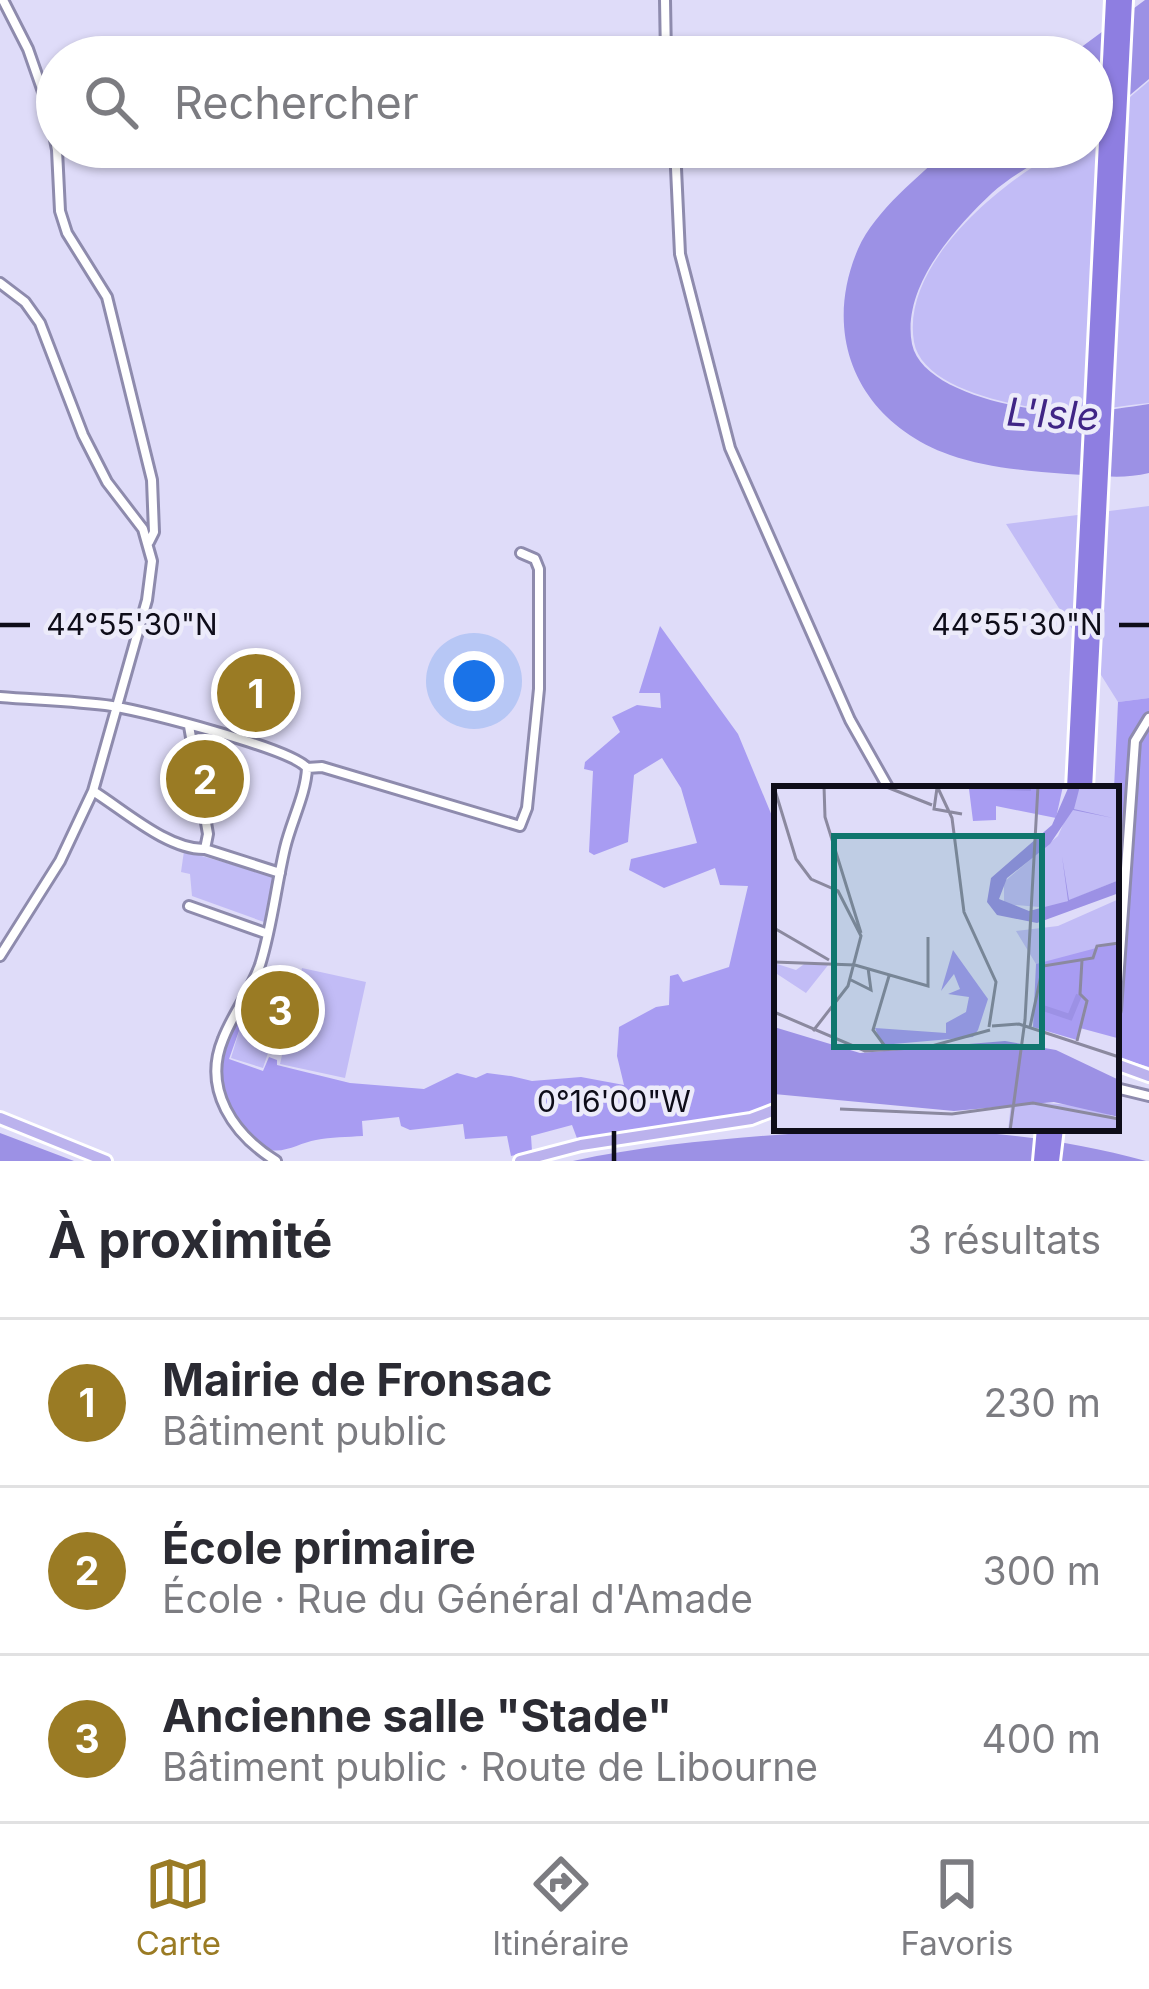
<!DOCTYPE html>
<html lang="fr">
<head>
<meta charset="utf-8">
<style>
  body { margin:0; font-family:Inter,sans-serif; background:#f7f7f7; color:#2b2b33 }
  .you { position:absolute; left:474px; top:681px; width:42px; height:42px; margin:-30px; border:9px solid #fff; border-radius:50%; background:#1a73e8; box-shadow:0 0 0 18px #1a73e833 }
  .badge { display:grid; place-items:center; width:78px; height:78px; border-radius:50%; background:#9a7b24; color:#fff; font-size:39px; font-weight:700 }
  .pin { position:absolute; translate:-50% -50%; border:6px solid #fff; box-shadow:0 3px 12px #0006 }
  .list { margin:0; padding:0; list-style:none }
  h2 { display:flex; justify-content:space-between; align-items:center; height:156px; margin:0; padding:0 48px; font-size:51px }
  h2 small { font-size:39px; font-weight:400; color:#7c7c81 }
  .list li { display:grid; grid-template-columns:78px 1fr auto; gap:36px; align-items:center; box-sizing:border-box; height:168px; padding:0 48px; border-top:3px solid #e1e1e2 }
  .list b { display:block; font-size:45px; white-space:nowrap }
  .list p { margin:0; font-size:39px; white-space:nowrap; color:#7c7c81 }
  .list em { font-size:39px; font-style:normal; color:#7c7c81 }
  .icon { flex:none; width:66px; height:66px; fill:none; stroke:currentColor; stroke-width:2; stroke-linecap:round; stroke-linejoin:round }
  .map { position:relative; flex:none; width:1149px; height:1161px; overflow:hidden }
  .search { position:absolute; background:#fff; box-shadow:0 3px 9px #0004; left:36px; right:36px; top:36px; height:132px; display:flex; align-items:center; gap:30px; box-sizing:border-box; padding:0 42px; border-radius:66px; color:#7c7c81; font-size:45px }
  .sheet { height:660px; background:#fff }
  nav { display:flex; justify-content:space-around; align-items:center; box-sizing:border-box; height:168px; border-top:3px solid #e1e1e2; background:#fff; font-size:33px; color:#7c7c81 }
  nav a { display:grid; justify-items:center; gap:6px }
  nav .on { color:#9a7b24 }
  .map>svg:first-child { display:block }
</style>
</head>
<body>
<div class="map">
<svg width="1149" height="1161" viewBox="0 0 1149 1161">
  <rect width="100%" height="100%" fill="#dfdcf9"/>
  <path fill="#c2bcf6" d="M1149,81V403C1128,405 1106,409 1085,411C1042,413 923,395 914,342C902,272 981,201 1033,167C1042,162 1054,151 1064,147C1072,145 1084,147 1092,147V129Z
    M1149,506V698L1118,702L1006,524Z
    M184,851L273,876L264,922L192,896L190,874L181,872Z
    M302,968L366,982L345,1078L280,1064Z
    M241,1025L274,1035L263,1068L231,1058Z"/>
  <path fill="#a89cf2" d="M660,626L738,734L777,828V1103L744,1114L578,1141L572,1125L531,1136L532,1151L511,1156L507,1136L465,1139L463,1124L410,1130L401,1126L399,1117L362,1121L363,1136C347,1137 331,1137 316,1140C302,1142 286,1153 271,1150C259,1148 250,1136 242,1127C212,1092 218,1055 239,1016L244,1017L229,1059L263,1071L269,1057L277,1060V1065L350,1083L424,1089L457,1073L476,1078L487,1073L511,1076L532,1081L581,1077L624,1085L617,1056L619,1027L656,1007L669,1005L670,976L678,974L683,982L729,967L748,886L720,885L715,868L664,888L629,870L631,859L697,843L681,788L662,758L634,775L628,842L594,855L589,852L593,771L584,769L585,762L620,732L612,717L637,705L661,708L660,693H639Z
    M1149,698V1067L1116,1057L1114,789L1118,702Z"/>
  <path fill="#9c91e5" d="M1145,0H1149V79L1092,127V57H1068Z
    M950,147H1062C1039,161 1012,175 992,193C955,228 901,287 912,344C923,396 1041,415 1084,412C1106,411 1128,407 1149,404V473C1121,480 1095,475 1067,474C1028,471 987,468 950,455C860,423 820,338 858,249C876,209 919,177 950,147Z
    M868,1128C964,1128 1054,1136 1146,1161H573C671,1140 769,1136 868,1128Z
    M0,1133L74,1161H0Z"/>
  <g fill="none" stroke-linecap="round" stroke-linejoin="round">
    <g stroke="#8e8bad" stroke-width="14">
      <path id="minor" d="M3,0L28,49L49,109L57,150L60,211L67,233L107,297L152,480L154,532L149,542
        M665,0L666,57
        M675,147L680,254L730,448L850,720L889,789
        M0,283L25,302L40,323L83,435L107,482L143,529L152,561L147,600L93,791L60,861L0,956
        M0,697C37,700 75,701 112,706C145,712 291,748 307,768
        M307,768L322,767L520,826L527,808L539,689V569L535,559L521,553
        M93,791C125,811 168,850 205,849L208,834L189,726
        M205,849L280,873
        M189,906L268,934
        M1116,1010L1135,741L1149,718
        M1116,1088L1149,1096
        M276,1161C234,1135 202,1090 223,1039C233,1013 251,991 260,965C272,927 276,886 285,848C291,822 306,794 307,768"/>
    </g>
    <g stroke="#fff" stroke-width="16">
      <path id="major" d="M1116,1064L1149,1076
        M0,1118L106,1161
        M520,1161L581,1145L751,1119L777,1109"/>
    </g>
    <g stroke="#fff" stroke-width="20">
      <path id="highway" d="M1074,789L1113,0
        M1085,789L1125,0
        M1041,1161L1044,1128
        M1052,1161L1056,1128"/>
    </g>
    <use href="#minor" stroke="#fff" stroke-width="8"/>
    <use href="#major" stroke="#bbb2ed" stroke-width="10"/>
    <use href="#highway" stroke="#8e7ee1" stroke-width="14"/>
  </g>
  <path fill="none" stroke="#0e0d19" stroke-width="4.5" d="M0,625H30M1119,625H1149M614,1131V1161"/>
  <g text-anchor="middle" stroke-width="9" stroke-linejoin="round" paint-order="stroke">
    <g font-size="39" font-style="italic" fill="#402586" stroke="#ecebfa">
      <text transform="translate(1053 414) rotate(3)" y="14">L'Isle</text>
    </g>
  </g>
  <g transform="translate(774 786)">
    <rect width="345" height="345" fill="#dfdcf9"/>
    <path d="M306,0H345V94L277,122L230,118V96L284,50ZM345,113V156L310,171L262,178L242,145L284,140ZM33,176L55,178L32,207L0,186V177L22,184ZM256,316L313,320L341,331L345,345H234L237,317Z" fill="#c2bcf6"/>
    <path d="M289,0L282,32L222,20V34L199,35L195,3ZM345,156L343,252L306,242L303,254L259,241L262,178ZM179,164L214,213L204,244L199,251L108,259L101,242L172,247V237L192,226L195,211L174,208L186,203L180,188L167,205Z" fill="#a89cf2"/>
    <path d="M295,0H306L300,23L339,32L299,24L276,58L233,92L225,113L255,125L294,115L288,70L295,114L345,94V107L263,137L223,129L213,116L217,92L278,39ZM0,241L86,267L231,255L282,264L345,294V331L280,316L180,325L0,308Z" fill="#9c91e5"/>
    <path fill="none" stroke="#9c91e5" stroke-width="6" d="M195,0L257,2M269,222L296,231L305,209"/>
    <path fill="none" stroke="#8b899f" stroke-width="3" d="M50,0L51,31L87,147M110,0L158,19M163,0L178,32L190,126L222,196L215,241M0,1L22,73L37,93L64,105L87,150L74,200L39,245M163,2L160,23L188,28M0,142L55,174M0,176L81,179L154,200V151M77,194L97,204L94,182M0,226L91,265L154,261L216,244M218,240L245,238L345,271M256,241L269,180L319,172L323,160L345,157M303,255L313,215L306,208L308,174M113,263L99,244L115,190M66,323L178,328L259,317L345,333M236,345L251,234L264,0"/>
    <path fill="#0f766e" fill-opacity="0.15" stroke="#0f766e" stroke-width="6" d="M60,50H268V261H60Z"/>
    <rect width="345" height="345" fill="none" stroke="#0e0d19" stroke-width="6"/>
  </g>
  <g font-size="30" text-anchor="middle" fill="#0e0d19" stroke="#ecebfa" stroke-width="9" stroke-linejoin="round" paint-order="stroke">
    <text x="132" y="635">44°55'30"N</text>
    <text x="1017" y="635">44°55'30"N</text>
    <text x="614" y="1112">0°16'00"W</text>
  </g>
</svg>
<div class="you"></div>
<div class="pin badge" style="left:256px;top:693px">1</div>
<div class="pin badge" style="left:205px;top:779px">2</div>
<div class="pin badge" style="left:280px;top:1010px">3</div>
<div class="search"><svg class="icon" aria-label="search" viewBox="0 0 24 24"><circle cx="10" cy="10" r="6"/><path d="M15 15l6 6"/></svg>Rechercher</div>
</div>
<section class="sheet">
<h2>À proximité<small>3 résultats</small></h2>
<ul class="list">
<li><span class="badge">1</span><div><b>Mairie de Fronsac</b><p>Bâtiment public</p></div><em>230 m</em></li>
<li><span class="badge">2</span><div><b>École primaire</b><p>École · Rue du Général d'Amade</p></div><em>300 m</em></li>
<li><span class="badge">3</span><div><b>Ancienne salle &quot;Stade&quot;</b><p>Bâtiment public · Route de Libourne</p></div><em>400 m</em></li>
</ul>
</section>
<nav>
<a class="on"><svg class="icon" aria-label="map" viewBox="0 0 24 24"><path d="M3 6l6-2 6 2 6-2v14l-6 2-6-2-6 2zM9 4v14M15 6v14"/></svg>Carte</a>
<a><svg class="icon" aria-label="directions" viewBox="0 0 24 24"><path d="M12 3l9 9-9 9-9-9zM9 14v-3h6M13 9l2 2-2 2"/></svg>Itinéraire</a>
<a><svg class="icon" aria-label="saved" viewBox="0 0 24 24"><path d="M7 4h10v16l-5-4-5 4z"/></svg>Favoris</a>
</nav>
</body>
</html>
